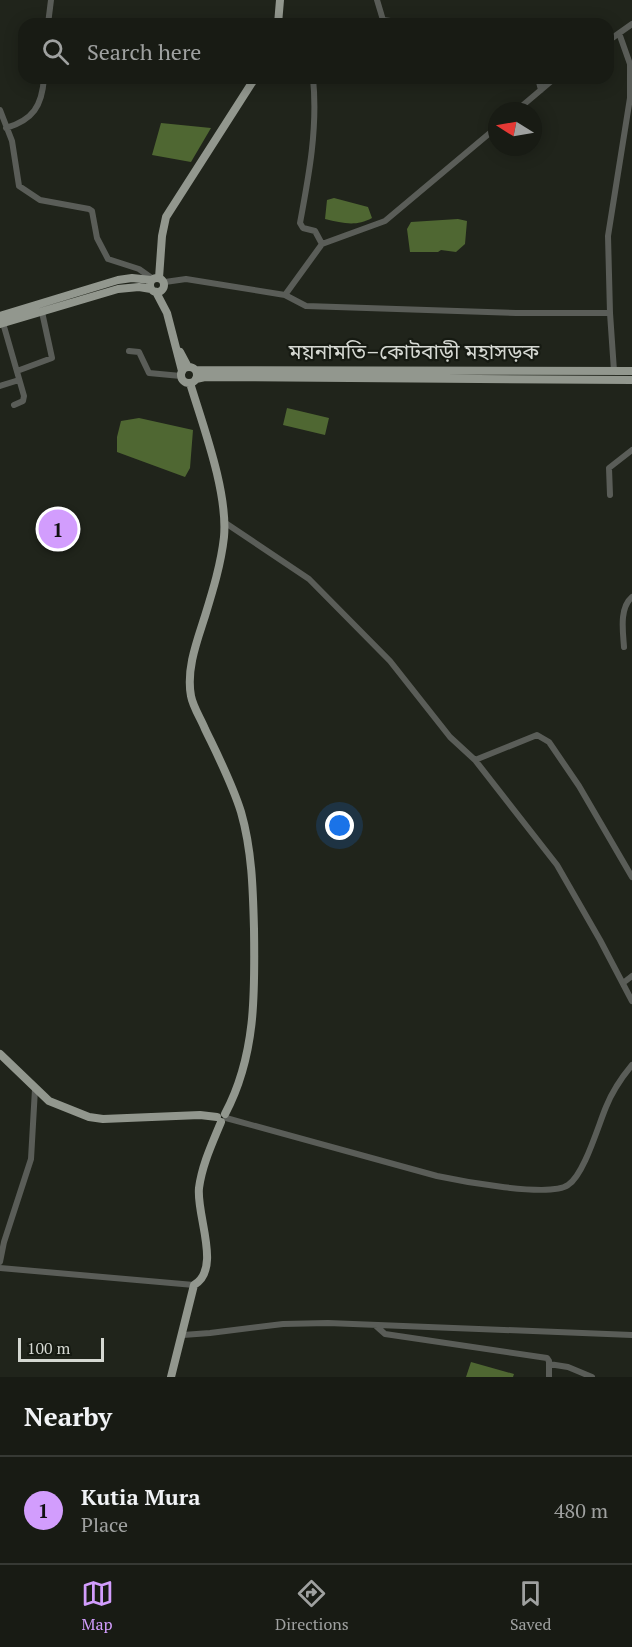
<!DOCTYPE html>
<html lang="en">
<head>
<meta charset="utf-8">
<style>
  body { margin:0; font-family:"PT Serif","Noto Sans Bengali",serif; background:#21241d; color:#f1f3f6 }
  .compass { position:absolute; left:488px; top:102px; width:54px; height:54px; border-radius:50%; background:#181b14; box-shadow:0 3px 15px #0003; rotate:281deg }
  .scale { position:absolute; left:18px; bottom:15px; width:86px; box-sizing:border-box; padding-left:6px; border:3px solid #d5d8d2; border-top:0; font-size:16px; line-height:21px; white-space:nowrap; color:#d5d8d2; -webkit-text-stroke:4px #161a12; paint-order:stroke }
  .you { position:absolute; left:340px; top:826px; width:21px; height:21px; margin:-15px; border:4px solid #fff; border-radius:50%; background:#1a73e8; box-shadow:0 0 0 9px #1a73e833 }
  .badge { display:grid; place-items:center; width:39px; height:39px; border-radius:50%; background:#d29dfd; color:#111; font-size:20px; font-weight:700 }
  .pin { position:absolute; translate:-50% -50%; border:3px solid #fff; box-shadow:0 2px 6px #0006 }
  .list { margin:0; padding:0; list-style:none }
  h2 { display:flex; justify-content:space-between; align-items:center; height:78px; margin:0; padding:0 24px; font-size:26px }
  h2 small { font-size:20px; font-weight:400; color:#9fa1a0 }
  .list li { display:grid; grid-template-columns:39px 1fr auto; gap:18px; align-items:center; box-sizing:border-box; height:108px; padding:0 24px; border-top:2px solid #363934 }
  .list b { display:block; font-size:22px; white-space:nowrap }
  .list p { margin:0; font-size:20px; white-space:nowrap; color:#9fa1a0 }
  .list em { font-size:20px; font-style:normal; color:#9fa1a0 }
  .icon { flex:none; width:33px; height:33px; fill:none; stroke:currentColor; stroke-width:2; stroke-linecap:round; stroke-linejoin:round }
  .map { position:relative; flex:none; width:632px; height:1377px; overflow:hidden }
  .search { position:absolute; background:#181b14; box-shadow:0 3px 15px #0003; left:18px; right:18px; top:18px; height:66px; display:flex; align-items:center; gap:15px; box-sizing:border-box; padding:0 21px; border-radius:18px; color:#9fa1a0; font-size:22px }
  .sheet { height:186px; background:#181b14 }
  nav { display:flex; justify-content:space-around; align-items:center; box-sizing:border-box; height:84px; border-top:2px solid #363934; background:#181b14; font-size:16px; color:#9fa1a0 }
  nav a { display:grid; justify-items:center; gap:3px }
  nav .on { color:#d29dfd }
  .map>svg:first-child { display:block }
</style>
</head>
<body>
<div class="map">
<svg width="632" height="1377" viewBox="0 0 632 1377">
  <rect width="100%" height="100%" fill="#20241b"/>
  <path fill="#4f6732" d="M161,123L211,128L191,162L152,155Z
    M334,198L368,207L372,218C355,227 343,223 325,219L327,200Z
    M458,219L467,221L465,244L456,252L441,250L438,252H410L407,229L411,222Z
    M287,408L329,418L325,435L283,425Z
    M139,418L193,430L190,468L185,477L117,452V437L121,421Z
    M471,1362L514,1374L513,1377H466Z"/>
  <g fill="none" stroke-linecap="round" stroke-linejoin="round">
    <path stroke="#5a5d58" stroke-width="6" d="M377,0L383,20L413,24
      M48,24L51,0
      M608,41L632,24
      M313,78C318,127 309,175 300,223L303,228L315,231L322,244
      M538,78L541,90
      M0,110L12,141L19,186L40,200L89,209L92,211L97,238L108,259L139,269L153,279
      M516,111L555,78
      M6,128C33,120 42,106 44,78
      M165,282L186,279L285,295L322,244L385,221L497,127
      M285,295L306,306L516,313H610L614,371
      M610,313L608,236L630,98V64L619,33
      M3,323L24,396L23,401L14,405
      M129,351L139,352L149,373L181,376
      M17,371L52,358L42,312
      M0,386L19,380
      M610,495L609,468L632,450
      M224,522L309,579L390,661L450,737L475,760L557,865L600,940L632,1001
      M624,647C623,632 619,608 632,597
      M475,760L537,735L549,742L579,786L632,877
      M623,983L632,976
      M226,1118L437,1176C460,1181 550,1198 568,1185C584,1175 598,1126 606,1107C612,1092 622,1077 632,1065
      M0,1262L4,1242L31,1159L35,1089
      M0,1268L194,1285
      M376,1326L385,1334L547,1358L549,1361V1377
      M183,1335L210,1333L283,1324L328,1323L632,1335
      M549,1364L568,1367L592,1377"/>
    <path stroke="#92978e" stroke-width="8" d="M278,24L280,0
      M150 285a7 7 0 1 1 14 0a7 7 0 1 1-14 0Z
      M159,278L162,236L166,217L255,78
      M156,292L167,313L182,371
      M0,316L118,280L132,278L151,280
      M0,324L118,289L139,287L151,289
      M180,352L188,367
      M181 375a8 8 0 1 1 16 0a8 8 0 1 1-16 0Z
      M196,370L632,371
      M196,379L205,377L632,380
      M190,383C203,426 228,492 224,537C221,564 213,590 205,616C197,641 186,669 191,696C193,707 201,719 205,729C218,756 232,783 241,812C252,850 253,890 254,929C255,993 256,1056 225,1114
      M0,1054L49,1101L89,1117L103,1119L200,1115L217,1117
      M171,1377L194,1285C222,1269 196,1215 199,1188C202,1165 212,1144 221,1122"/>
  </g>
  <g text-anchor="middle" stroke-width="4.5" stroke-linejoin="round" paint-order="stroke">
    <g font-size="21" fill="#d5d8d2" stroke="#161a12">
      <text x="414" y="359">ময়নামতি–কোটবাড়ী মহাসড়ক</text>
    </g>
  </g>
</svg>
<svg class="compass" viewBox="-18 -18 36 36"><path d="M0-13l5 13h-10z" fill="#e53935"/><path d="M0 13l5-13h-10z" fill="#9fa1a0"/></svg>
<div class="scale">100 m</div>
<div class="you"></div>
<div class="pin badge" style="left:58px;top:529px">1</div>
<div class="search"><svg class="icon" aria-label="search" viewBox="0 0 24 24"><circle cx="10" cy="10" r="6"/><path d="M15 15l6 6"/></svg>Search here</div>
</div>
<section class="sheet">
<h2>Nearby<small></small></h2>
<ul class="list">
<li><span class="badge">1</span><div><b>Kutia Mura</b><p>Place</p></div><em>480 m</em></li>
</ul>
</section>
<nav>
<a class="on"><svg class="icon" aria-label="map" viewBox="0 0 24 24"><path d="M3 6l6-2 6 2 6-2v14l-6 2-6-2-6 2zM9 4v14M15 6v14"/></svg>Map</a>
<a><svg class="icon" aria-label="directions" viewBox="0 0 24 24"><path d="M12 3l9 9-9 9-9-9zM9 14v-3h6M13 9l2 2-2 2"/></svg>Directions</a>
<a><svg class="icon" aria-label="saved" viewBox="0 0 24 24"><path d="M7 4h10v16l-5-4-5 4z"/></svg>Saved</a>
</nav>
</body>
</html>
